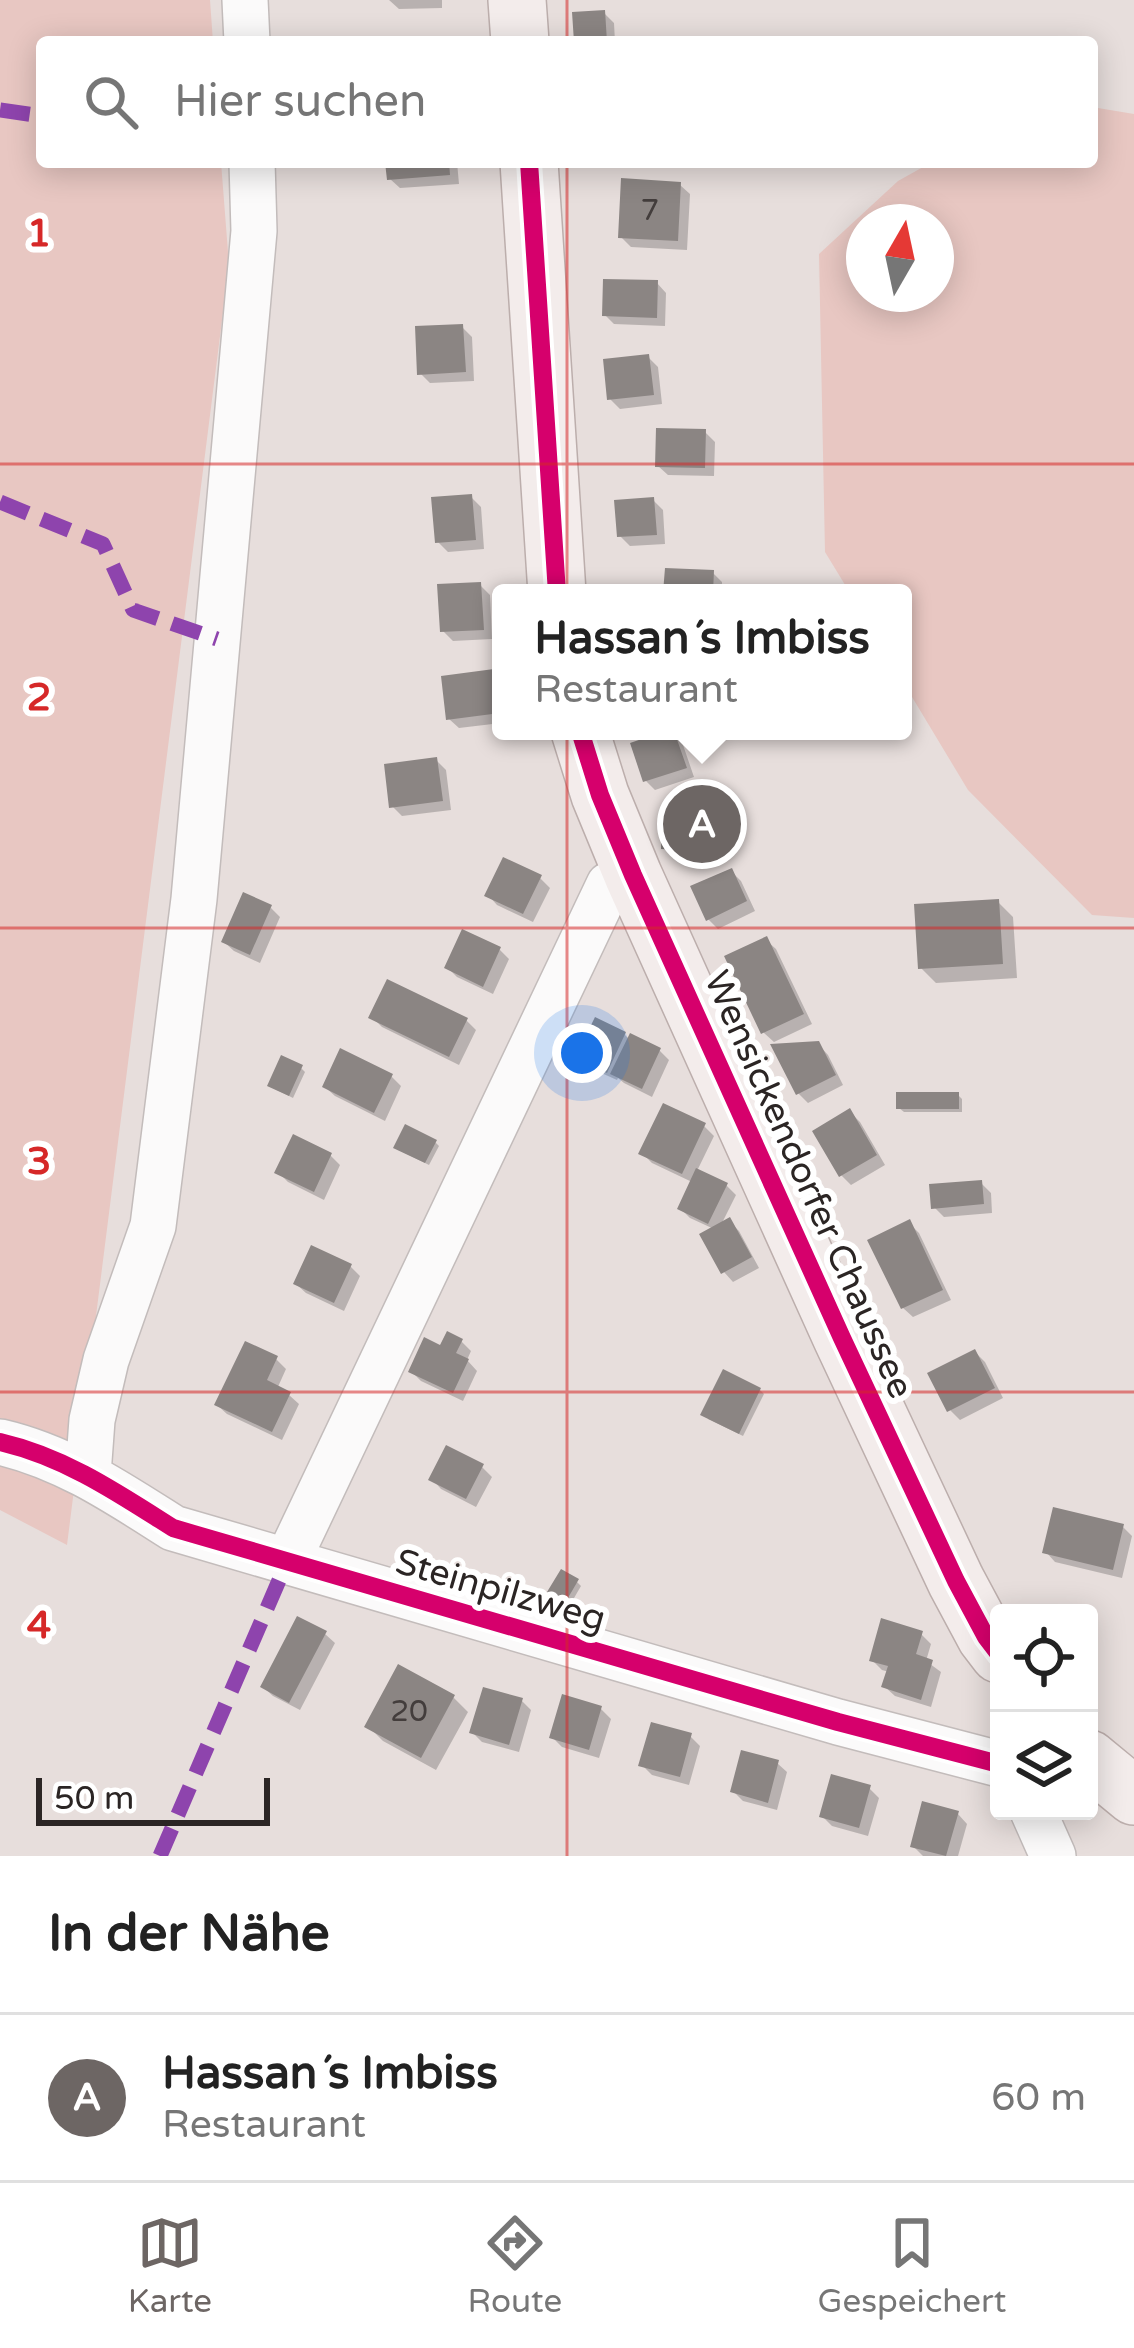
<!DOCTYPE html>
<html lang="de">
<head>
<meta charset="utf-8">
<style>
  body { margin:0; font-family:"Varela Round",sans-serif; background:#f6f6f6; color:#222 }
  .controls { position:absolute; right:36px; bottom:36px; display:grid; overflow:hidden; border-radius:12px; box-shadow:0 6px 30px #0003 }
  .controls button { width:108px; height:108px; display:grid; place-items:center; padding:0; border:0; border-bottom:3px solid #e0e0e0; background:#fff; color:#222; font:60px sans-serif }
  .compass { position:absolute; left:846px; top:204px; width:108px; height:108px; border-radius:50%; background:#fff; box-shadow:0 6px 30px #0003; rotate:9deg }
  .scale { position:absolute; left:36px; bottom:30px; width:234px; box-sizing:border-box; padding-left:12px; border:6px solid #2b2524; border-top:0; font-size:33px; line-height:42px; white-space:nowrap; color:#2b2524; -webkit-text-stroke:9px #fff; paint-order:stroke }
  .you { position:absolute; left:582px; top:1053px; width:42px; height:42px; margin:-30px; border:9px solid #fff; border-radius:50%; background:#1a73e8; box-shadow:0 0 0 18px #1a73e833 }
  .badge { display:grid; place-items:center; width:78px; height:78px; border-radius:50%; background:#6d6664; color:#fff; font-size:39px; font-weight:700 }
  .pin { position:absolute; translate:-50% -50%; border:6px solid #fff; box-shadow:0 3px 12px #0006 }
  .popup { position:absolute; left:492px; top:584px; width:420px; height:156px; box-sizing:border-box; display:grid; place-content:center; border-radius:12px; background:#fff; filter:drop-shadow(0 3px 9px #0005); font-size:39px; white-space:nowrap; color:#767676 }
  .popup b { font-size:45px; color:#222 }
  .popup::after { content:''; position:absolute; left:50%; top:100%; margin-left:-24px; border:24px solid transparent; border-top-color:#fff }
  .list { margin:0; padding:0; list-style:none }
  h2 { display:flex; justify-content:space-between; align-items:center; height:156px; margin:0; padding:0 48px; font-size:51px }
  h2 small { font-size:39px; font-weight:400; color:#767676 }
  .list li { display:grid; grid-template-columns:78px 1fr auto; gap:36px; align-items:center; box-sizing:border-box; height:168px; padding:0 48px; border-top:3px solid #e0e0e0 }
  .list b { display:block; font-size:45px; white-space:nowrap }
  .list p { margin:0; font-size:39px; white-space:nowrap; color:#767676 }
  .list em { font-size:39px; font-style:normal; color:#767676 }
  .icon { flex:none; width:66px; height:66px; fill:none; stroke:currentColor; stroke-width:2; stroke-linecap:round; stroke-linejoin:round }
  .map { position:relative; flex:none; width:1134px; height:1856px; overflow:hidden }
  .search { position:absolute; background:#fff; box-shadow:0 6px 30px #0003; left:36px; right:36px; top:36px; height:132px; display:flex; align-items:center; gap:30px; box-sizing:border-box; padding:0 42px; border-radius:12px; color:#767676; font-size:45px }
  .sheet { height:324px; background:#fff }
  nav { display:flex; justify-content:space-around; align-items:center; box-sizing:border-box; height:168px; border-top:3px solid #e0e0e0; background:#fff; font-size:33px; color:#767676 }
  nav a { display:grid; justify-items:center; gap:6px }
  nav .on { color:#6d6664 }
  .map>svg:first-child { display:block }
</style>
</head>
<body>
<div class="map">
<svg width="1134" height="1856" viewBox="0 0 1134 1856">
  <rect width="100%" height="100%" fill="#e7dedc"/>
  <path fill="#e8c7c2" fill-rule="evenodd" d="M0,0H210L213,42H42V162H221L229,265L67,1545L0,1510Z
    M1092,107L1134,114V918L1092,915L968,790L903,682V593H850L825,552L819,254L898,181L932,162H1092ZM864,222H936V294H864Z"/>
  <path fill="#0003" d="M389,0H442V8L399,9Z
    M604,13L614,23L615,42H577Z
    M760,36L787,42H759Z
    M388,162H457L459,184L400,188L390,179Z
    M680,185L690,194L687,250L631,247L621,237Z
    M657,283L666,293L665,326L614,324L605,315Z
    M462,327L472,337L474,381L430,383L420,373Z
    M648,357L658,367L662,404L620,409L610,399Z
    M705,432L715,442L714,476L668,475L658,466Z
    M471,497L481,507L484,549L448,552L438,542Z
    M653,500L663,510L665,544L630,546L620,536Z
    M667,571L713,573L722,582V593H666Z
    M480,585L490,595L492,639L453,641L443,631Z
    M493,673L501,680V723L459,728L449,719Z
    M673,732L682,742L694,777L655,790L646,781Z
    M436,760L446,770L451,810L402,816L392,806Z
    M704,814L714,823L712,860L673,858L664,848Z
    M731,871L741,881L755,911L718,929L708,919Z
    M540,878L550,888L533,922L497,905L488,895Z
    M998,902L1013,917L1017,978L936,983L921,968Z
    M271,908L280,917L260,963L234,951L224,942Z
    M766,940L776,949L812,1024L774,1042L764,1033Z
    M500,950L509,959L493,994L457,977L447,967Z
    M372,1017L466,1020L476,1030L459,1065L382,1027Z
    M624,1034L630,1040L660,1051L669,1060L652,1097L624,1083L618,1078L617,1080L588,1067L579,1058Z
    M818,1044L828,1055L843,1085L808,1103L798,1093Z
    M301,1068L305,1072L293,1098L275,1089Z
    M391,1076L401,1086L385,1121L335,1096L325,1087Z
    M958,1095L962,1099V1112H904L899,1108Z
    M850,1112L860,1122L885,1165L851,1185L841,1175Z
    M704,1126L714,1136L697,1171L726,1185L736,1195L721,1225L729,1221L739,1231L759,1268L733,1282L724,1272L714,1229L690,1218L680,1208L692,1182L652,1163L642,1153Z
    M435,1142L439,1146L429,1165L401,1151Z
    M330,1155L340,1165L324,1200L288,1182L278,1172Z
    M981,1183L991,1193L992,1213L944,1217L934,1207Z
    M909,1223L919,1233L951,1300L913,1317L903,1308Z
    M350,1266L360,1276L344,1311L306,1293L296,1284Z
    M461,1341L471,1351L467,1360L477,1371L463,1401L421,1381L411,1371L442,1349Z
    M975,1352L985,1362L1003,1398L960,1420L950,1410Z
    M276,1359L286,1369L277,1389L289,1395L299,1404L282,1440L227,1414L217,1405Z
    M760,1390L764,1394L743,1436L708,1419Z
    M482,1467L492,1477L476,1507L441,1489L432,1479Z
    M1122,1526L1132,1536L1122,1578L1055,1562L1046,1552Z
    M577,1582L581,1586L570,1605L555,1596Z
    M325,1634L335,1643L300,1710L273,1696L263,1687Z
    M921,1634L931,1644L926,1661L941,1672L931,1707L895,1696L885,1687L889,1672L882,1670L872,1660Z
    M453,1697L468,1712L436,1770L383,1741L368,1726Z
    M521,1700L531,1710L519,1752L482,1742L472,1732Z
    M601,1709L611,1719L599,1758L562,1747L552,1737Z
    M690,1736L700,1746L689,1785L652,1775L642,1765Z
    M777,1763L787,1772L777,1810L743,1801L733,1791Z
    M869,1788L879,1798L868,1836L832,1826L823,1817Z
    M958,1814L967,1824L958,1856H923L913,1846Z"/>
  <path fill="#8b8583" d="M605,10L607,42H574L572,12Z
    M385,162H449L450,175L387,180Z
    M621,178L681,182L678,241L618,238Z
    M603,279L658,280L657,318L602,316Z
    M463,324L466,372L417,375L415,326Z
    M649,354L654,395L607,400L603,359Z
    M656,428L706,429L705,468L655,467Z
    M472,494L476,540L435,543L431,497Z
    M654,497L657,535L617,537L614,500Z
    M665,568L714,570L713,593H663Z
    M481,582L484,630L440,632L437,584Z
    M494,669L500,713L446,720L441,676Z
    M665,731H674L687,768L643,782L630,743Z
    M437,757L443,801L389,808L384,764Z
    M662,809L705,811L703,851L661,849Z
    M503,857L542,875L523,914L484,896Z
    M732,868L747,901L706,921L690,886Z
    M243,892L272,905L250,955L221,942Z
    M999,899L1003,964L918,969L914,904Z
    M462,929L501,947L483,987L444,968Z
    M767,936L804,1014L761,1034L724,956Z
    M387,979L468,1018L449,1057L368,1018Z
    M595,1017L626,1032L607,1073L575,1058Z
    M630,1033L661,1048L642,1089L610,1074Z
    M819,1041L836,1075L796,1095L770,1044Z
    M340,1048L393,1074L374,1113L322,1087Z
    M281,1055L303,1065L289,1096L267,1086Z
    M896,1092H959V1109H896Z
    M663,1103L706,1123L682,1174L638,1154Z
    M850,1108L877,1155L839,1177L812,1131Z
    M405,1124L437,1140L425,1163L393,1148Z
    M293,1134L332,1153L314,1192L274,1173Z
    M696,1168L728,1183L708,1224L677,1209Z
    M982,1180L984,1204L931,1209L929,1184Z
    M730,1217L752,1257L721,1274L699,1234Z
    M910,1219L943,1290L901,1309L867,1240Z
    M311,1245L352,1264L334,1303L293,1284Z
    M447,1331L463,1339L456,1353L469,1359L453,1393L408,1372L424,1337L440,1345Z
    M245,1341L278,1356L267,1380L291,1392L272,1432L214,1405Z
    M975,1349L995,1388L947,1412L927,1373Z
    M723,1369L761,1388L739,1434L700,1415Z
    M446,1445L484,1464L466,1499L428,1480Z
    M1053,1507L1124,1524L1113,1570L1042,1553Z
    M561,1569L579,1579L565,1603L547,1592Z
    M297,1616L327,1631L289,1703L260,1687Z
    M881,1618L923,1631L916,1654L933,1660L921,1700L881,1687L888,1666L869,1661Z
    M398,1664L455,1695L421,1758L364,1727Z
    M483,1687L523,1698L509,1745L469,1733Z
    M562,1694L602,1706L589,1750L549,1738Z
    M651,1722L692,1733L680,1777L638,1766Z
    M741,1750L779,1760L768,1803L730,1792Z
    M831,1774L871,1785L859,1828L819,1817Z
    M922,1801L959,1811L946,1856L910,1847Z"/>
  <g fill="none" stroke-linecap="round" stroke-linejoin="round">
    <g stroke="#c3bcbb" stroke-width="48">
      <path id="minor" d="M245,0L247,42
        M0,1442C65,1457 118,1493 173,1528L838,1722L999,1764
        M88,1474L92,1420L106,1360L153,1226L194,899L254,231L252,162
        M287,1562L609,885L633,875
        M1033,1811L1053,1856"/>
    </g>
    <g stroke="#bcaeac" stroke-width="60">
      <path id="major" d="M517,0L520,42
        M529,162L557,593
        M580,731L600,795L633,875L842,1338L956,1581L986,1637L999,1654
        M1089,1759L1134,1796"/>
    </g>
    <use href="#minor" stroke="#fbfafa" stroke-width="45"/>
    <use href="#major" stroke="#f3eceb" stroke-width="57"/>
    <path stroke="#8e44ad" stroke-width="15" stroke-dasharray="30 15" stroke-linecap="butt" d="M0,110L42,116
      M0,502L103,544L133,610L217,639
      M160,1856L287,1562"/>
    <g stroke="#fff" stroke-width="26">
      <path id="cycleway" d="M529,162L557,593
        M580,731L600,795L633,875L842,1338L956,1581L986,1637L999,1654
        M0,1442C65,1457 118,1493 173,1528L838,1722L999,1764"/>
    </g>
    <use href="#cycleway" stroke="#d6006c" stroke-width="18"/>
  </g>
  <path fill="none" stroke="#d62828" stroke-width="3" stroke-opacity="0.55" d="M567,0V42M567,162V1856M0,464H1134M0,928H1134M0,1392H1134"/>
  <g text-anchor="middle" stroke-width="12" stroke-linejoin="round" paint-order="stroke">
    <g font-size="30" fill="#433d3c">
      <text x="650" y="220">7</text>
      <text x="409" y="1721">20</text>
    </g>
    <g font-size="36" fill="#2b2524" stroke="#fff">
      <text transform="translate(810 1184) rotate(66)" y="13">Wensickendorfer Chaussee</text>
      <text transform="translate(501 1589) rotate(16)" y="13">Steinpilzweg</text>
    </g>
  </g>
  <g font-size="39" text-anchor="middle" font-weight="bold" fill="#d62828" stroke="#fff" stroke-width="12" stroke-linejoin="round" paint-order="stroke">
    <text x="39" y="246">1</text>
    <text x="39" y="710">2</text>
    <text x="39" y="1174">3</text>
    <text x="39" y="1638">4</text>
  </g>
</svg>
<div class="controls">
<button><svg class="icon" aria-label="locate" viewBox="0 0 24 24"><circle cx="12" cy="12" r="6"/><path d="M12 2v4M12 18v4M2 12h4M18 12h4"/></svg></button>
<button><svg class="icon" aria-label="layers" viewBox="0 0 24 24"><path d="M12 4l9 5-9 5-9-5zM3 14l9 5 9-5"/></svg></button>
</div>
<svg class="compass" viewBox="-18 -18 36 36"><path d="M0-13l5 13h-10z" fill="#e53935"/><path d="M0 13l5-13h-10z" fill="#767676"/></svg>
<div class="scale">50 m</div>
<div class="you"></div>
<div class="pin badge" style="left:702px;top:824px">A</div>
<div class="popup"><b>Hassan´s Imbiss</b>Restaurant</div>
<div class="search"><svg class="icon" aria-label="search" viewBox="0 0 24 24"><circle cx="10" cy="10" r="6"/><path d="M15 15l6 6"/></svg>Hier suchen</div>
</div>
<section class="sheet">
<h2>In der Nähe<small></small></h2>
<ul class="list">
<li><span class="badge">A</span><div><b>Hassan´s Imbiss</b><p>Restaurant</p></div><em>60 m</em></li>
</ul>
</section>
<nav>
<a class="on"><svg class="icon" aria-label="map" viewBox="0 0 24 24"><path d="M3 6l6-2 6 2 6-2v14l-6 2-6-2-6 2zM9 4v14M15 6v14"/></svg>Karte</a>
<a><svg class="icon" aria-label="directions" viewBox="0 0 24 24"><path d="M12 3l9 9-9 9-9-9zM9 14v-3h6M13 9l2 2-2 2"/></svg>Route</a>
<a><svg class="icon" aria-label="saved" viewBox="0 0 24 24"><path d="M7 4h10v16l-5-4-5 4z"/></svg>Gespeichert</a>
</nav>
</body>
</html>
